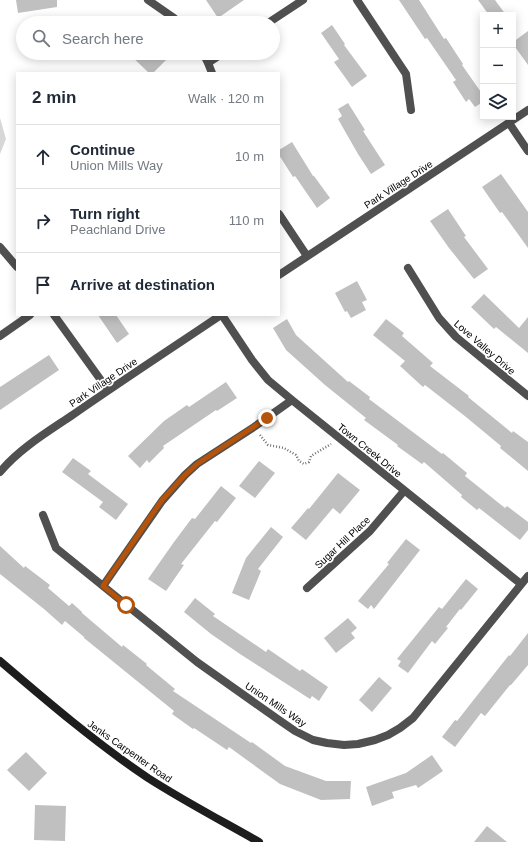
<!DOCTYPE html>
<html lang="en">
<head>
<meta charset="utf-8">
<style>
  body { margin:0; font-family:Arial,sans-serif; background:#f6f6f7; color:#1f2937 }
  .controls { position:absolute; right:12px; top:12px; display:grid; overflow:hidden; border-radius:0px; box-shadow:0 2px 10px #0003 }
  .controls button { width:36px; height:36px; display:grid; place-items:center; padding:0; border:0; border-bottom:1px solid #e0e1e3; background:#fff; color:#1f2937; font:20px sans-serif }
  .stop { position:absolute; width:12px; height:12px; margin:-9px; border:3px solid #b45309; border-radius:50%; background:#fff }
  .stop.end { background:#b45309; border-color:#fff; box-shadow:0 1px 4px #0008 }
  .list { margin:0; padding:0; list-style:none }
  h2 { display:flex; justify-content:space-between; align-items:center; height:52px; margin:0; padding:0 16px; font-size:17px }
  h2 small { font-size:13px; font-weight:400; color:#747a83 }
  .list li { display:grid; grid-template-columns:26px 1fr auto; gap:12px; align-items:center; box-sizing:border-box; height:64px; padding:0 16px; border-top:1px solid #e0e1e3 }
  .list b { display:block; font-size:15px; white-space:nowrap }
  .list p { margin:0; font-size:13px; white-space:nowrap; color:#747a83 }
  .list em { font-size:13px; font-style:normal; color:#747a83 }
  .icon { flex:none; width:22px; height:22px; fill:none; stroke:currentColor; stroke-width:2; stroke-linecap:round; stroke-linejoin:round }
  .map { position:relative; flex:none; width:528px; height:842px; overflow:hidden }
  .search { position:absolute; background:#fff; box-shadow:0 2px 10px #0003; left:16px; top:16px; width:264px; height:44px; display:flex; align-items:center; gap:10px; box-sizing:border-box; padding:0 14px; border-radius:22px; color:#747a83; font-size:15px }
  .panel { position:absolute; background:#fff; box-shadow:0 2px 10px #0003; left:16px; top:72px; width:264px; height:244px; border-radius:0px }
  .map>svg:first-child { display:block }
</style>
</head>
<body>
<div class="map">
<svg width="528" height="842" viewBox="0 0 528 842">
  <rect width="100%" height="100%" fill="#fff"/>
  <path fill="#d7d7d7" d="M0,118L6,139L0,154Z"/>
  <path fill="#c0c0c0" d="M16,0H57V7L18,13Z
    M206,0H244L218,18Z
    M399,0H419L444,39L446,38L463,64L462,65L483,95V102L475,107L469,99L466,102L453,82L456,80L427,38L425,39Z
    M478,0H495L506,15H489Z
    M332,25L345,44L344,45L367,76L352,87L334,62L339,59L321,33Z
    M528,31V65L513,44V42Z
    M128,53H159L166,60L153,73H149Z
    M348,103L365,130L363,131L385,165L371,174L358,154L338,119L342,116L338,109Z
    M292,142L313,176H314L330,198L317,208L295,176L293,177L279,155V150Z
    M501,174L528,212V248L502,212L500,213L482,187Z
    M448,209L466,236L464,237L488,269L474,279L449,248L430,221Z
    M357,281L367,300L362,302L366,310L351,318L347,311L345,312L335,293Z
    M484,294L519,328L528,317V353L496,327L494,329L471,307Z
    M98,315H116L129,334L117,343Z
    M287,319L296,335L348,382L349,381L370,397L369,399L442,454L443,453L467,473L465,476L505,508L507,506L528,522V530L520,540L479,508L477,510L461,497L462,495L424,462L422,464L397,446L398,445L364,420L366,418L325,385L286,350L273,328Z
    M386,319L404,333L402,336L433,363L430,366L469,396L468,397L512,433L513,431L528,442V471L500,448L501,446L466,417L425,385L423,387L400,366L405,361L373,335Z
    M49,355L59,370L0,410V387Z
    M226,382L237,398L217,411L216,410L163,446L164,448L149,463L147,460L140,468L128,456L164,421L187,405L189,407Z
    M73,458L91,471L88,474L128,504L116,520L99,507L103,502L62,472Z
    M259,461L275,473L255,498L239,486Z
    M338,473L360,490L340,514L333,508L306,540L291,528L308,508L309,509Z
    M221,486L236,498L217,522L215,521L181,564L184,565L166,591L148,579L174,542L192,518L195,519Z
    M271,527L283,537L258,569L261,571L249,600L232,593L246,558Z
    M406,539L420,550L374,609L371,605L368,609L358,601L389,564L387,563Z
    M0,546L24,568L25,566L50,585L48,588L69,606L72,603L82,612V613L122,647L123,645L147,664L146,665L175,689L173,691L251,743L252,742L285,766L326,781H351L350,799L321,800L280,784L229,747L227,750L194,728L193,729L172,714L174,711L84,638V637L65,621L62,625L44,609L0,574Z
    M466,579L478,589L461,610L460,609L446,627L448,628L435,644L432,641L408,673L398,666L401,661L397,659L439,607L442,609Z
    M195,598L215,614L213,616L266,652L268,649L300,671L302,669L328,687L319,701L312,696L310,699L240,654L211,634L184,612Z
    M348,618L357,628L351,633L355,638L336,653L324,638Z
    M528,633V665L511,685H510L485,716L481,713L455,747L442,737L455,720L457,721L509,655L510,656Z
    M379,677L392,688L372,712L359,700Z
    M26,752L47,773L29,791L7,770Z
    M432,755L443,771L418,788L416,785L392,792L394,798L372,806L366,787L406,773Z
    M35,805L66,806L65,841L34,840Z
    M487,826L507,842H474Z"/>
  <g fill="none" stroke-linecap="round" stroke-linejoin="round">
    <path stroke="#727272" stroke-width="2.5" stroke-dasharray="1 2" stroke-linecap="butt" d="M260,435L268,445L284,448L296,455L299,461L304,464L309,462L311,456L331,444"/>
    <path stroke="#505050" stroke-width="8" d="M148,0L174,18L180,23
      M357,0L406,74L411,110
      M268,23L303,0
      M203,53L208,63L212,73
      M208,63L223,53
      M509,123L528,151
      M279,214L307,256
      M0,247L17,267
      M408,268L439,318L456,337L528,396
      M279,275L528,110
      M54,315L108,390
      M222,315L252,360L268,380L292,400L521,584
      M0,336L30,315
      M0,472C20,448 49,431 74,414C123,380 172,348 221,315
      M43,515L56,548L197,662L279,720L295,731L313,740L327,743L344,745L358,744L375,740L388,735L400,728L413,718L528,576
      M103,586L162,501L185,475L197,464L254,427L292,400
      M307,588L370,531L404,491"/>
    <path stroke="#1d1d1d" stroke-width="8" d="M0,661C48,702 96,743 148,778C184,801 222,821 259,842"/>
  </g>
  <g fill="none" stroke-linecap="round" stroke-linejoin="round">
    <path stroke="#b45309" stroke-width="5" d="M126,605L103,586L162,500L185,475L197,464L267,418"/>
  </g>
  <g text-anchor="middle" stroke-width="3.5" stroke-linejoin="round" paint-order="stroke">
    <g font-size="10" fill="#000" stroke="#fff">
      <text transform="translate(398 184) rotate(-33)" y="4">Park Village Drive</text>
      <text transform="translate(485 347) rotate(41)" y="4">Love Valley Drive</text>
      <text transform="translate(103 382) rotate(-34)" y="4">Park Village Drive</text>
      <text transform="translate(370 450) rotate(39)" y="4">Town Creek Drive</text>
      <text transform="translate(342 542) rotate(-43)" y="4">Sugar Hill Place</text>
      <text transform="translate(276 704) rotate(34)" y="4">Union Mills Way</text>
      <text transform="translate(130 751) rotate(35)" y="4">Jenks Carpenter Road</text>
    </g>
  </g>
</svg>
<div class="controls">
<button>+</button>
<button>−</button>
<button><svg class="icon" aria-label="layers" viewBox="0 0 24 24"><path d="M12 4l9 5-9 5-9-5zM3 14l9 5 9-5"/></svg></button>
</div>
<div class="stop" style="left:126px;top:605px"></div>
<div class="stop end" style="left:267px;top:418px"></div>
<div class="search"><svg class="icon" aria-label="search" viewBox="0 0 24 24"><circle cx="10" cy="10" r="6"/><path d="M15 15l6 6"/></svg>Search here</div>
<section class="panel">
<h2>2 min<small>Walk · 120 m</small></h2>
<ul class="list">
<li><svg class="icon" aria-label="ahead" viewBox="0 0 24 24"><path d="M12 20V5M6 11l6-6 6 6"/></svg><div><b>Continue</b><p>Union Mills Way</p></div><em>10 m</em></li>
<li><svg class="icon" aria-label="right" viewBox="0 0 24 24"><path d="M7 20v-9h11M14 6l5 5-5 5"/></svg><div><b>Turn right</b><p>Peachland Drive</p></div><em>110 m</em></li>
<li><svg class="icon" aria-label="arrive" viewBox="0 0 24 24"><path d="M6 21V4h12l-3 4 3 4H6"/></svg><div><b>Arrive at destination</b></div></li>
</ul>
</section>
</div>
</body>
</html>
